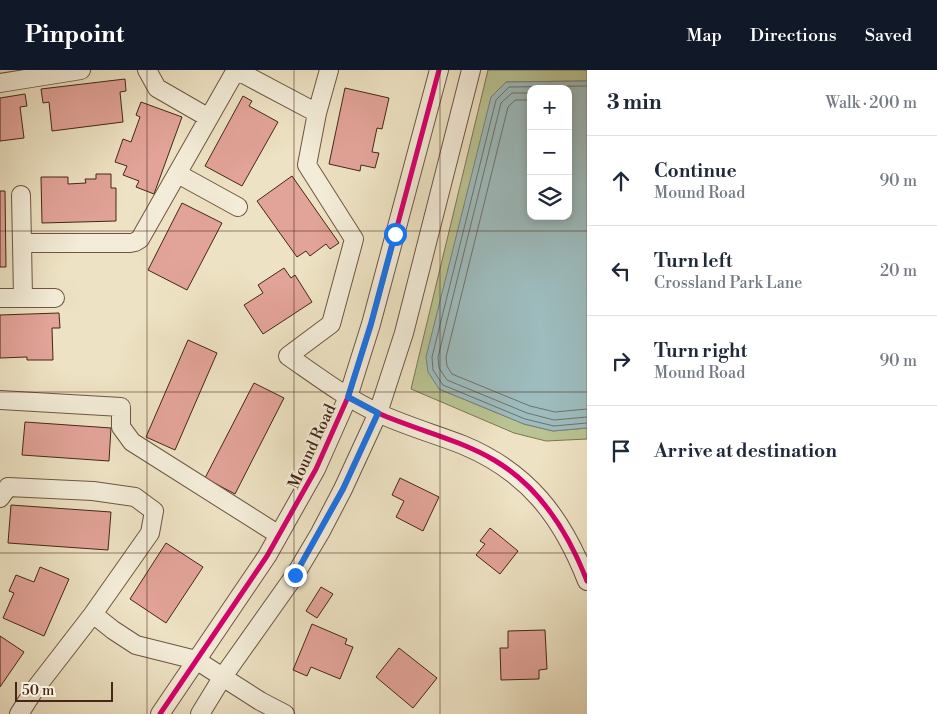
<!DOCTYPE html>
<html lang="en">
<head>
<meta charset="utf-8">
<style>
  body { margin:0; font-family:"Libre Bodoni",serif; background:#f2f2f3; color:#1f2937 }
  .controls { position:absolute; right:15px; top:15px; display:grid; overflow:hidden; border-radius:10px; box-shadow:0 2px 8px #0003 }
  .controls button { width:45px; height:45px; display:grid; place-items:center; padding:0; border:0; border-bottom:1px solid #e0e1e3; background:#fff; color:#1f2937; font:25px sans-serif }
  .scale { position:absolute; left:15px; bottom:12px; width:98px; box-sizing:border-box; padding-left:5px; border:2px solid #452617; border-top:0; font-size:14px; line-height:18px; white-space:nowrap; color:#452617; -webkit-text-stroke:4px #f3ecd8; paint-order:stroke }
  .stop { position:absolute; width:15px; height:15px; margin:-11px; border:4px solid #1a73e8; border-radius:50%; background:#fff }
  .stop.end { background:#1a73e8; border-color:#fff; box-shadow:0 1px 5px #0008 }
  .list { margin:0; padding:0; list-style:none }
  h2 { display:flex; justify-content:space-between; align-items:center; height:65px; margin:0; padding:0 20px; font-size:21px }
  h2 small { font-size:16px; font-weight:400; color:#747a83 }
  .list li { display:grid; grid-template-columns:32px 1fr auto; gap:15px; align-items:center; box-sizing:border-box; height:90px; padding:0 20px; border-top:1px solid #e0e1e3 }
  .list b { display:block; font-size:19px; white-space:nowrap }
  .list p { margin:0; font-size:16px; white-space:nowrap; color:#747a83 }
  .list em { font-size:16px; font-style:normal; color:#747a83 }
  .icon { flex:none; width:28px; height:28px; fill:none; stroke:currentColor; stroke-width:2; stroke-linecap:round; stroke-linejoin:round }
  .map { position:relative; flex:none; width:587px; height:644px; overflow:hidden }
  header { display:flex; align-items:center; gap:30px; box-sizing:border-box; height:70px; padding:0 25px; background:#111827; color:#fff }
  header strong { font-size:24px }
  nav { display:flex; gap:28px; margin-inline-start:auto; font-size:18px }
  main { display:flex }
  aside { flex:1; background:#fff }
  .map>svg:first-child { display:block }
</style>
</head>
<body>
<header>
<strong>Pinpoint</strong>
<nav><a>Map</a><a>Directions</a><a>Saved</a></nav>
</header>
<main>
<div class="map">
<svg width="587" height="644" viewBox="0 0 587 644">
  <rect width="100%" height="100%" fill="#ede2c3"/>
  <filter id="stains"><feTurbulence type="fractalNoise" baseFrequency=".004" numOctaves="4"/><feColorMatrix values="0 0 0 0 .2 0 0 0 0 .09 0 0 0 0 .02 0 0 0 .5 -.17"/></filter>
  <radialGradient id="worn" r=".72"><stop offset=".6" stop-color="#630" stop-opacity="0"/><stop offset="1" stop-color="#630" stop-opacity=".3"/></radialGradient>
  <path fill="#b9c393" stroke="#7f7455" d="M488,0H587V11L506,12L439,319L524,354L553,361L587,358V369L546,371L514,363L411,319Z"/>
  <path fill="#9dbcbe" stroke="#7a807b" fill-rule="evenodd" d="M587,11V358L553,361L524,354L439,319L428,302L426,287L491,27L506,12ZM531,19H568V146H531Z"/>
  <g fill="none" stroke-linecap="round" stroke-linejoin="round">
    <path stroke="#71716a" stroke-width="1" d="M587,16L509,17L496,30L432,287L433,300L443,315L525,349L554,356L587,353
      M531,23H512L501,33L438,287L439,298L447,310L527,343L554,350L587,347
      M531,30H515L508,37L446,287L447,296L452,304L530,336L555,342L587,339"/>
  </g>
  <path fill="#e2a398" stroke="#452617" d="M125,9L126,21L120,22L123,52L52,61L49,32L43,33L41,19Z
    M345,18L389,28L382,59L377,58L372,82L379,83L375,98L361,95L360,101L329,94Z
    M25,24L27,36L20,37L24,68L0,71V28Z
    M243,26L252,31L249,36L278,52L242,116L205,96Z
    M141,32L182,47L154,124L136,117L139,111L123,105L127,96L115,92L123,69L131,72L140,47L136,45Z
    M96,104H111V118H116V151L42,153L41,107H68V114L86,113L85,109H96Z
    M292,106L339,173L330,179L326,174L310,186L306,181L297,187L257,131Z
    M0,121H5L6,197H0Z
    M182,133L222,153L187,220L148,200Z
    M284,198L291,208L295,205L312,232L263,264L244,235L263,223L258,215Z
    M59,243L60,258H52L53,290H27V287L0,288V245Z
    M188,270L217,283L175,380L146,367Z
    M254,313L284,328L235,424L205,408Z
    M25,352L111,358L109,391L22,385Z
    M400,408L439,427L423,461L396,447L404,431L392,425Z
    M11,435L111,442L108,480L8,473Z
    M490,458L518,481L500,504L476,485L485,474L480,471Z
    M166,473L203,497L166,553L130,529Z
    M40,497L69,509L44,566L3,548L14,523L9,521L16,505L34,512Z
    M321,517L333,524L317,548L306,541Z
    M312,554L347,569L345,574L353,577L340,609L311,597L307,606L293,600Z
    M545,560L547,599L539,600V609L501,610L500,578H508V561Z
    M0,566L24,582L0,617Z
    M399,578L437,608L413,638L376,607Z"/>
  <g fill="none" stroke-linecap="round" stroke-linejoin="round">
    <g stroke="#6f5542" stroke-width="20">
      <path id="minor" d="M147,0L157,18L209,48
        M0,13L81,0
        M317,43L329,0
        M178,104L238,137
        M21,125L22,173
        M0,228H23L22,173H130L135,172L140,169L236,0L317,43L307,95L354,169L331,254L288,286C317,306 346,328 378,343C406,356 435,364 463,375C528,402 562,447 587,511
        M23,228H55
        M0,330L121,337V357L132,372L279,465
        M0,428L8,417L93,421L135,427L154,441L150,463L93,544L35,619L19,644
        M93,544L113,560L136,575L196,590L260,631L285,644
        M160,644L267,486L316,399L348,327L371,254L439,0
        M200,644L222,608L295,505L320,463L343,419L378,343L404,263L471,0"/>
    </g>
    <use href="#minor" stroke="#f3ecd8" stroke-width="18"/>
    <g stroke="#f3ecd8" stroke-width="8">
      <path id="cycleway" d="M348,327C358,332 368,338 378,343C416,360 458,369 494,390C540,417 568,462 587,511
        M160,644L267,486L316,399L348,327L371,254L439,0"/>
    </g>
    <use href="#cycleway" stroke="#d6006c" stroke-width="5"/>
  </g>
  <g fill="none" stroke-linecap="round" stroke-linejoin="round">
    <path stroke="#1a73e8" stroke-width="6" d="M295,505L343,419L378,343L348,327L371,254L395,164"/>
  </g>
  <path fill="none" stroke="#452617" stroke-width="1" stroke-opacity="0.55" d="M147,0V644M294,0V644M440,0V644M0,161H587M0,322H587M0,483H587"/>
  <g text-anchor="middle" stroke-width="4.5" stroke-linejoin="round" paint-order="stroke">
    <g font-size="16" fill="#452617" stroke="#f3ecd8">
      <text transform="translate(311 376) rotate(-65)" y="6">Mound Road</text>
    </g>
  </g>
  <rect width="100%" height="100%" filter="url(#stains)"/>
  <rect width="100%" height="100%" fill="url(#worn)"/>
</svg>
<div class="controls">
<button>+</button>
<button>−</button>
<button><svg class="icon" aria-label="layers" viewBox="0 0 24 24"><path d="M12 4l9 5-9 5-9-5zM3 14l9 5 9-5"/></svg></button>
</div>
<div class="scale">50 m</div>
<div class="stop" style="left:395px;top:164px"></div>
<div class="stop end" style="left:295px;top:505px"></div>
</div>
<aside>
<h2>3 min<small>Walk · 200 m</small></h2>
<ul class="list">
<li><svg class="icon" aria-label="ahead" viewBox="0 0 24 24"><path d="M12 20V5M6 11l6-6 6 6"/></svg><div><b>Continue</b><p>Mound Road</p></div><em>90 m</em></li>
<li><svg class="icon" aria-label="left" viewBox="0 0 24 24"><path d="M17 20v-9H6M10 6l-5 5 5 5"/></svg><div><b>Turn left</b><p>Crossland Park Lane</p></div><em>20 m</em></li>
<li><svg class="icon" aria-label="right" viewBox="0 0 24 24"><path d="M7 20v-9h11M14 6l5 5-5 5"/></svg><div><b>Turn right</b><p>Mound Road</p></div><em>90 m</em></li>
<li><svg class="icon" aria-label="arrive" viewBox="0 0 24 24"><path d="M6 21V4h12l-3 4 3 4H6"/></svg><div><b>Arrive at destination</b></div></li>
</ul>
</aside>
</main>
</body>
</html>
